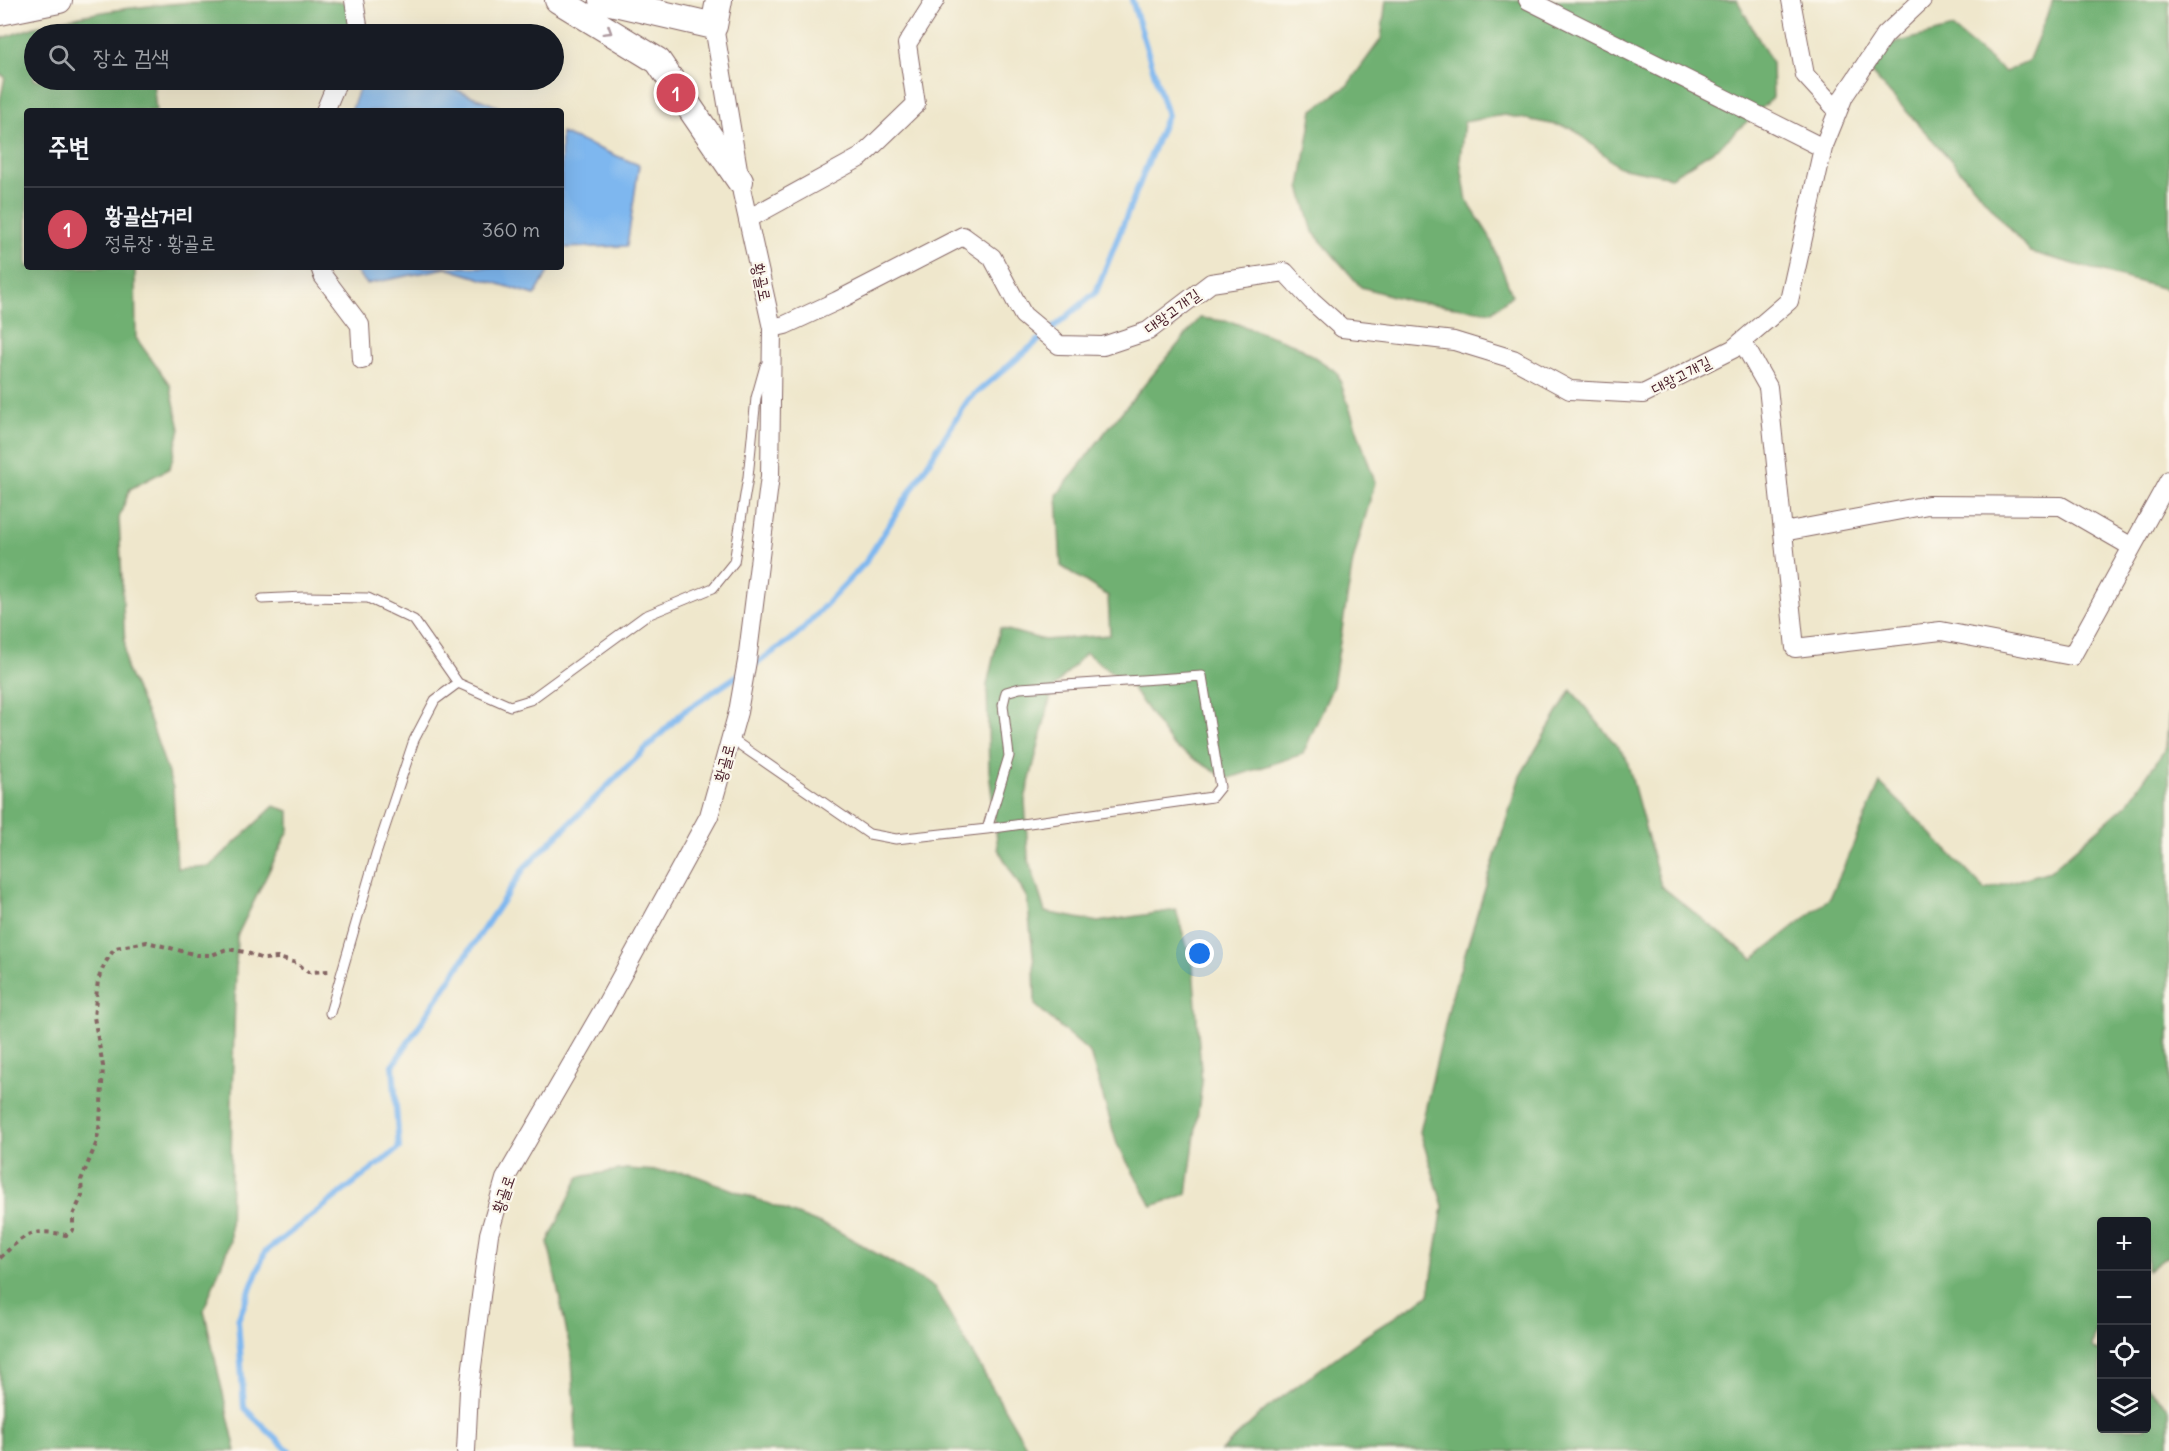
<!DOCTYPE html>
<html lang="ko">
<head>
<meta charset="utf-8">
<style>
  body { margin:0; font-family:Delius,"Poor Story",sans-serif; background:#20242c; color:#f1f3f6 }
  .controls { position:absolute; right:18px; bottom:18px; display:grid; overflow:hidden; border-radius:6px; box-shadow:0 6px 24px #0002 }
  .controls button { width:54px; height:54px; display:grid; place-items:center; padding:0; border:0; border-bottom:2px solid #363941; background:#171b24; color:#f1f3f6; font:30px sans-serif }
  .you { position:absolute; left:1200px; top:954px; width:21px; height:21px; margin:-15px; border:4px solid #fff; border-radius:50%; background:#1a73e8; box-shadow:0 0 0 9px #1a73e833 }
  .badge { display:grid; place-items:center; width:39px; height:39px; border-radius:50%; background:#d1495b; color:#fff; font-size:20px; font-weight:700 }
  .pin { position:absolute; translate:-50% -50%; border:3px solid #fff; box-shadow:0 2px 6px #0006 }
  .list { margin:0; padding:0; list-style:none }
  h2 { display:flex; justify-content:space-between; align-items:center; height:78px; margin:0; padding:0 24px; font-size:26px }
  h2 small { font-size:20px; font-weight:400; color:#9ea1a6 }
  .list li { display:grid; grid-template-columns:39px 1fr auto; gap:18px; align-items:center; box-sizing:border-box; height:84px; padding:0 24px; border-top:2px solid #363941 }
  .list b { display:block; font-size:22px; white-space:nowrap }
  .list p { margin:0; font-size:20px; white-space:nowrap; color:#9ea1a6 }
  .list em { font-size:20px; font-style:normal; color:#9ea1a6 }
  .icon { flex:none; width:33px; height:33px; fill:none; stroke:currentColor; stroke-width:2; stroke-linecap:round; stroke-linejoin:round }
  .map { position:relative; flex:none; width:2169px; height:1451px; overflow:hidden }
  .search { position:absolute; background:#171b24; box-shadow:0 6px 24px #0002; left:24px; top:24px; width:540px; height:66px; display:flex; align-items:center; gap:15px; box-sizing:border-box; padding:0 21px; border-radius:33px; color:#9ea1a6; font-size:22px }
  .panel { position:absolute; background:#171b24; box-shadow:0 6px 24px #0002; left:24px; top:108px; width:540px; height:162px; border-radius:6px }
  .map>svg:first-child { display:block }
</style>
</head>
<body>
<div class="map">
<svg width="2169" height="1451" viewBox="0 0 2169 1451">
  <rect width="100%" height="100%" fill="#fbf7ec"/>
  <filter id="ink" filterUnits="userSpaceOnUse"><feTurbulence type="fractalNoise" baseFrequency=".0167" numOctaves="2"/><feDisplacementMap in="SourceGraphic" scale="12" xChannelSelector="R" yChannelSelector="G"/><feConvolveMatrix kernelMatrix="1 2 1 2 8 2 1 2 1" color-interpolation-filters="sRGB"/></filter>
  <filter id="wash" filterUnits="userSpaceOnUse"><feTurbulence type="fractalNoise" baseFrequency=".008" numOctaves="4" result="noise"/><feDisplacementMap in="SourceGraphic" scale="24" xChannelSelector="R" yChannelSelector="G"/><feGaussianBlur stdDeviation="1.35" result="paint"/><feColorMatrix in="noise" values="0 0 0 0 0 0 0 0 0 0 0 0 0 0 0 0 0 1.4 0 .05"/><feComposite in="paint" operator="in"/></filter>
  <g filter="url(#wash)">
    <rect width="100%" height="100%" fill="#efe7cc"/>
    <path fill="#70b072" stroke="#5d684e" stroke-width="1.5" d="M318,0L357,4L366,34H307L292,24L254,34H34V80H153L156,111H27V267H135L136,338L170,385L180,429L170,468L130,489L119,518L126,668L151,723L173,788L177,868L210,866L274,806L289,811V830L237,936L232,1096L230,1242L204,1310L236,1451H0V101L5,77L0,74V39C101,0 211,1 318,0Z
      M1386,0H1737L1772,63L1773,98L1719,147L1671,177L1619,167L1572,128L1504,115L1464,122L1460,160L1467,201L1489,235L1512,295L1492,312L1410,301L1361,287L1313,232L1300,187L1313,110L1347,86L1381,39Z
      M2053,0H2169V290L2030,252L1949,158L1867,68L1892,44L1952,28L2005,72L2028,62Z
      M1200,318L1232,322L1296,345L1337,372L1375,482L1353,561L1333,686L1303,754L1227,779L1173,746L1132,688L1086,653L1053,688L1025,799L1028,857L1045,912L1098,922L1176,910L1193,967L1202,1083L1187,1194L1152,1206L1117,1144L1090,1053L1035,1005L1034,963L1027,898L998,849L989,771L987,685L1000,628L1044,640L1110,635L1108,596L1061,566L1057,495L1106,431Z
      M1571,690L1626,757L1661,886L1753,959L1830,898L1880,783L1913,815L1985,890L2050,871L2127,804L2166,748L2169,711V1255L2147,1271L2146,1222H2102L2101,1306L2092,1347L2101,1353L2102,1428H2146L2147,1386L2169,1408V1451H1221L1266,1409L1365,1336L1429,1295L1443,1206L1420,1132L1452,995L1520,776Z
      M626,1169L689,1173L836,1230L934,1287L1026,1446L1032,1451H577L572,1358L548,1242L579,1177Z"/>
    <path fill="#7eb7ef" stroke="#646b8d" stroke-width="1.5" d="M364,80H432L509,111H351L362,81Z
      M561,133L639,165L627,246L561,248Z
      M352,267H551L535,295L446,268L367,284Z"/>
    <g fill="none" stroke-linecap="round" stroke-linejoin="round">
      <path stroke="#7eb7ef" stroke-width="6" d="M751,667L796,636L865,563L968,400L1096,292L1167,115L1132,0
        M289,1451L244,1408L238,1320L265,1252L399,1148L393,1065L525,867L683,712L740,674"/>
    </g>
  </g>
  <g filter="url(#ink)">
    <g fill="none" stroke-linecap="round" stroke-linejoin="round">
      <g stroke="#846563" stroke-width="11">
        <path id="lane" d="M262,599L304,597L368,598L414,620L458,683
          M730,738L869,834L896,839L987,829L1212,797L1220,787L1202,676L1020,688L1006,692L1003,705L1009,756L987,829
          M330,1013L376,854L414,740L435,700L458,683L510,706L530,700L645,616L713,588L734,562L748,477L756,398L765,366"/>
      </g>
      <g stroke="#846563" stroke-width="20">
        <path id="street" d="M354,0L359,32L358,34
          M1528,0L1823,148
          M1791,0L1805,75L1838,111
          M325,111L338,80
          M748,219L861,157L916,104L907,44L935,0
          M320,267L323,276L360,325L362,360
          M772,328L785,325L837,301L963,236L992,257L1023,315L1059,345L1103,346L1148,331L1211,283L1285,272L1312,301L1342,328L1454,341L1513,359L1570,390L1643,394L1733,349L1789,301L1823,148L1844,96L1885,35L1922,0
          M1742,341L1768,387L1795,648L1941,631L2072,656L2169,480
          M1783,532L1928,505L2061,506L2132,547
          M466,1451L469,1390L489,1234L505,1179L604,1008L709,816L738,712L747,661L770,476L772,328L742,193L714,26"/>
      </g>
      <g stroke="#846563" stroke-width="28">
        <path id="secondary" d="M558,0L658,61L740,181
          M602,0L714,26L719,0
          M0,12L59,0"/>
      </g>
      <path stroke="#846563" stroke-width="4" stroke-dasharray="4.5 4.5" stroke-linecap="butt" d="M0,1258C25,1234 30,1228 66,1235L73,1230V1215L82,1196L81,1180L96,1144L100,1123L103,1066L94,1017L98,980L105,963L115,948L147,942L197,955H212L227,949L245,952L263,959L278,958L297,963L308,972L329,971"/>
      <use href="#lane" stroke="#fff" stroke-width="9"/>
      <use href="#street" stroke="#fff" stroke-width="18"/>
      <use href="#secondary" stroke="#fff" stroke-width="26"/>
    </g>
    <defs><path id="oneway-chevron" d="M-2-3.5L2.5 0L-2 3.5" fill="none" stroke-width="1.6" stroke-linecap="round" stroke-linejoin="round" transform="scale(1.5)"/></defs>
    <use stroke="#ae9aa0" href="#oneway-chevron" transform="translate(608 31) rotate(32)"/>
  </g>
  <g text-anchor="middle" stroke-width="4.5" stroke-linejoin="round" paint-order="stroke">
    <g font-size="16" fill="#4a1f2b" stroke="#fbf7ec">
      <text transform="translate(762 282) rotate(78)" y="6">황골로</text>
      <text transform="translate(1172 311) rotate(-36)" y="6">대왕고개길</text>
      <text transform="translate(1681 375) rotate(-27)" y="6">대왕고개길</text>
      <text transform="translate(724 763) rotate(-75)" y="6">황골로</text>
      <text transform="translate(503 1194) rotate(-71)" y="6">황골로</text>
    </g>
  </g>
</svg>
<div class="controls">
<button>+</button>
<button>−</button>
<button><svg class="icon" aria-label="locate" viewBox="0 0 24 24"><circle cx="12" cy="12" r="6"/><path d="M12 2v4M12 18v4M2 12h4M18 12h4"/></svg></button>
<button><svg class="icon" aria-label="layers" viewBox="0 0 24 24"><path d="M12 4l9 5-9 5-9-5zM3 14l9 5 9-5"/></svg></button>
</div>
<div class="you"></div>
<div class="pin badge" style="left:676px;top:93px">1</div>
<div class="search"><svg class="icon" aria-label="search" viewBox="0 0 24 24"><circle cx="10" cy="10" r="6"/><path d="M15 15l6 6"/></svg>장소 검색</div>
<section class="panel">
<h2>주변<small></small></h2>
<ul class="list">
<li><span class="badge">1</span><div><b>황골삼거리</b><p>정류장 · 황골로</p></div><em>360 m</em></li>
</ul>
</section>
</div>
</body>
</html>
